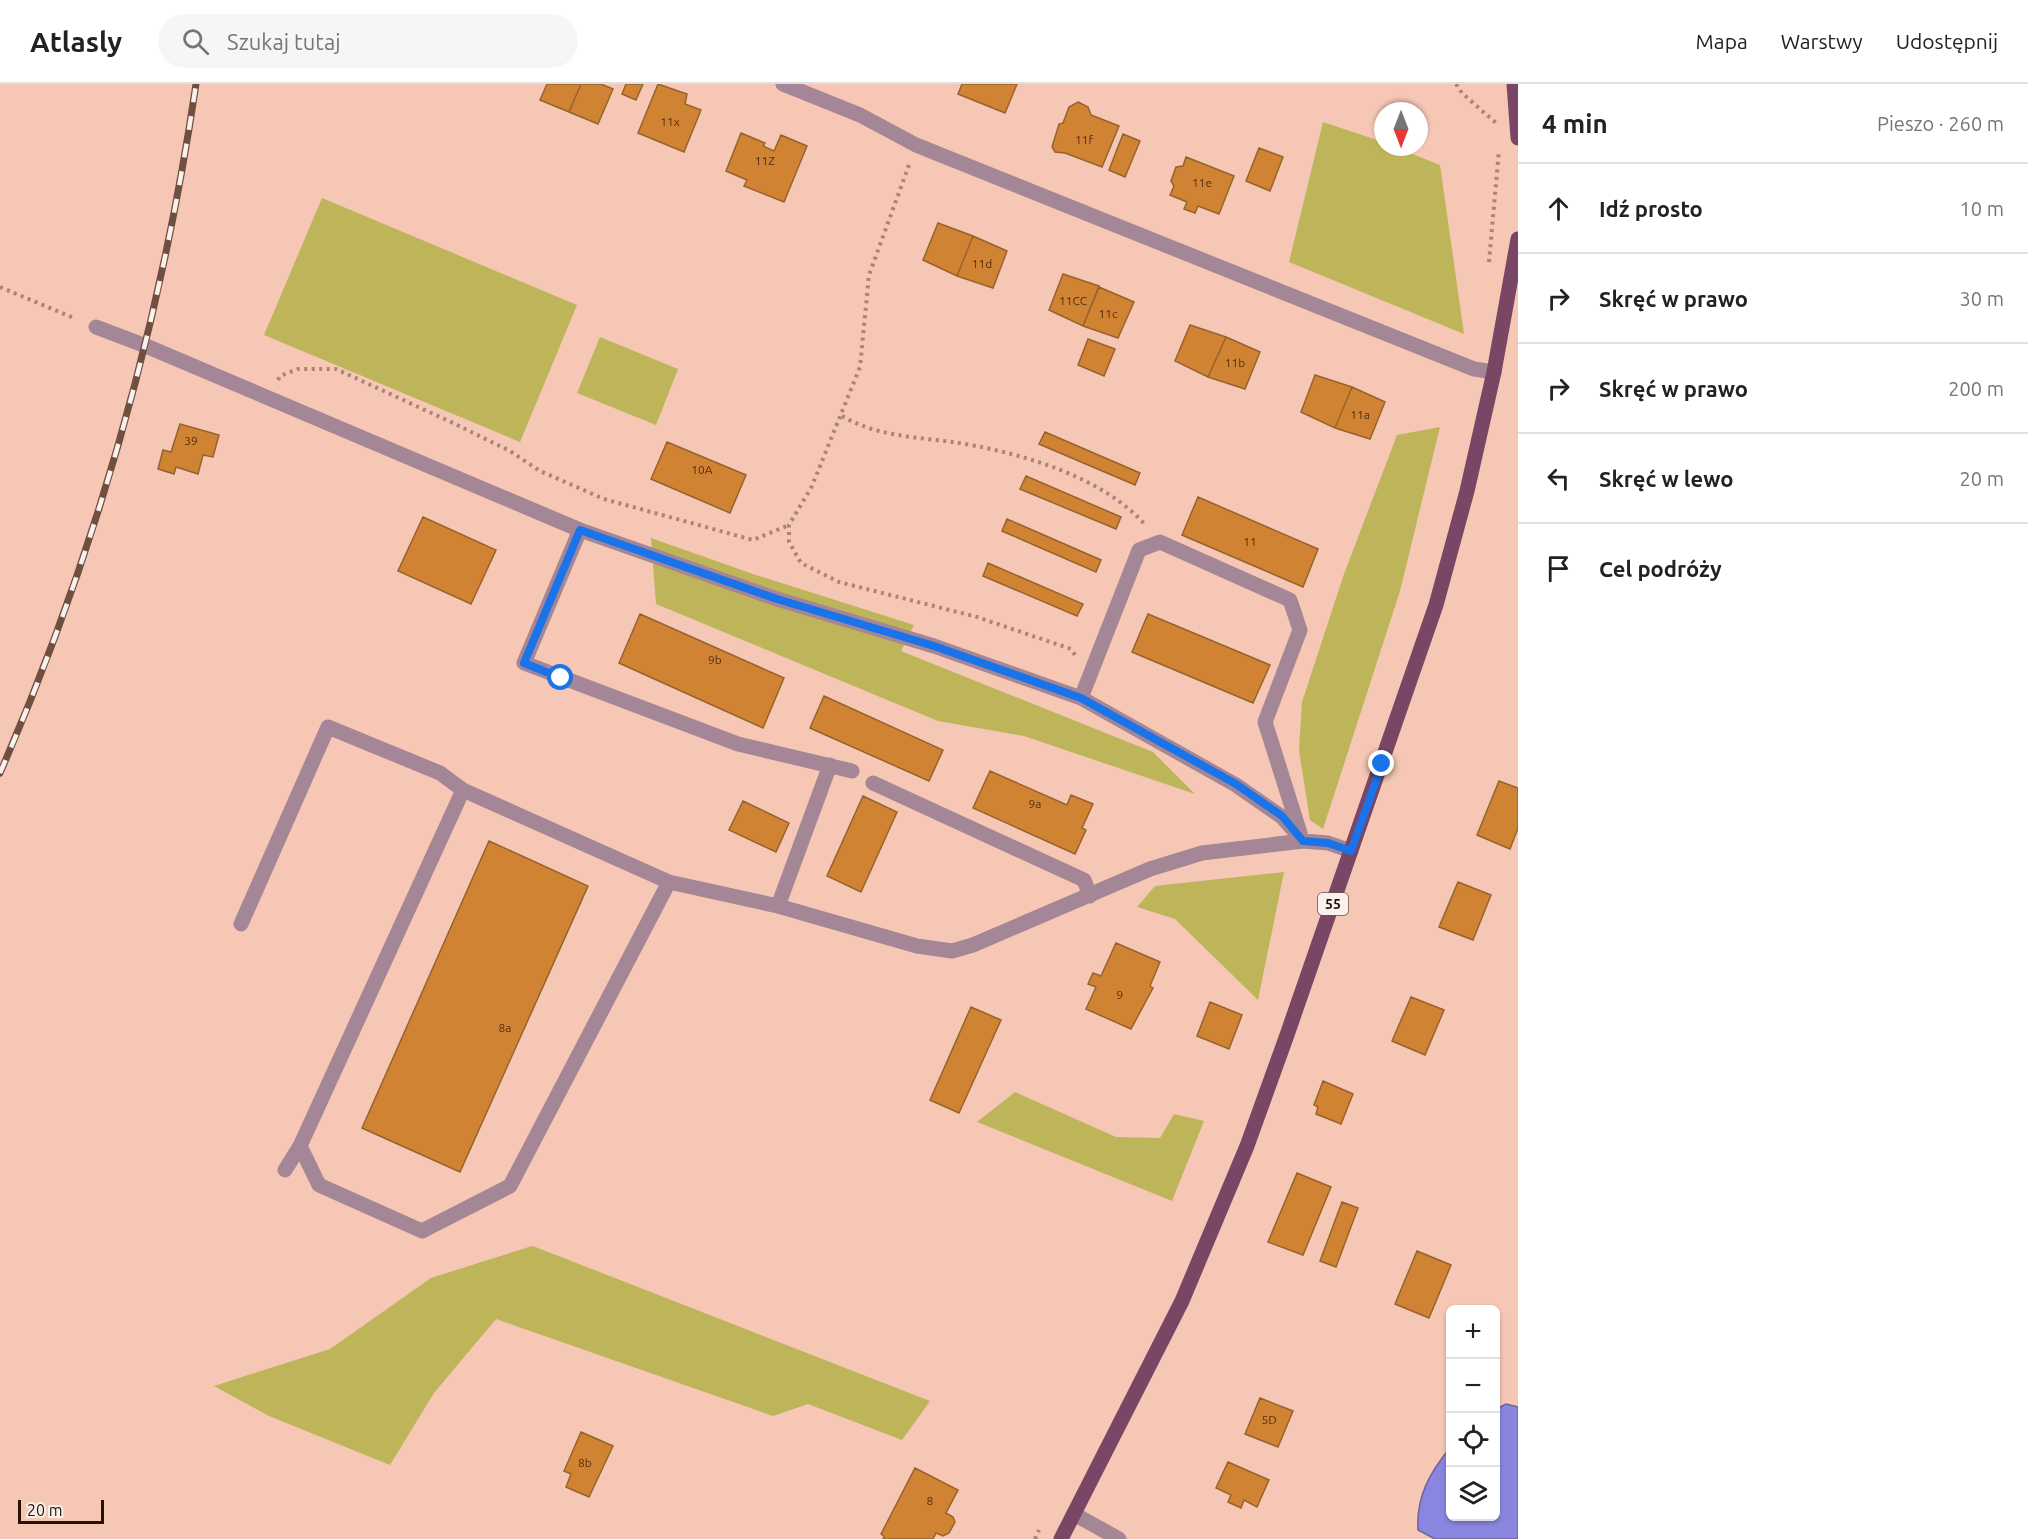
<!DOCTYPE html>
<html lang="pl">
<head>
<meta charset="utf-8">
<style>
  body { margin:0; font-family:Ubuntu,sans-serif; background:#f6f6f6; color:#222 }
  .controls { position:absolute; right:18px; bottom:18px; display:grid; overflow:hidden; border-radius:9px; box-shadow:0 2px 4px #0004 }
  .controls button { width:54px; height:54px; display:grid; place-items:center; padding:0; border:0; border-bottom:2px solid #e0e0e0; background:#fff; color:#222; font:30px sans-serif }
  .compass { position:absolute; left:1374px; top:18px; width:54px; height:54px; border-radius:50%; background:#fff; box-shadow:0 2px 4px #0004; rotate:180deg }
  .scale { position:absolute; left:18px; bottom:15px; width:86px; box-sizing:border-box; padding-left:6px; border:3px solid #2b1005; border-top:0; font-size:16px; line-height:21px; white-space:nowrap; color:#2b1005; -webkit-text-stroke:4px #f9f1ee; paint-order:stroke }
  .stop { position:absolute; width:18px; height:18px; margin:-14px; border:4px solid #1a73e8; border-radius:50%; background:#fff }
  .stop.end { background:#1a73e8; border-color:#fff; box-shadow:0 2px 6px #0008 }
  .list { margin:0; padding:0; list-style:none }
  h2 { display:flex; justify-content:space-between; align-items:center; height:78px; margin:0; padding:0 24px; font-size:26px }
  h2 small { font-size:20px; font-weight:400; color:#767676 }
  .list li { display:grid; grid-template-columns:39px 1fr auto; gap:18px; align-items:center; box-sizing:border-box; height:90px; padding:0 24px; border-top:2px solid #e0e0e0 }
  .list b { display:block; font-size:22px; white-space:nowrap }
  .list em { font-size:20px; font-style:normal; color:#767676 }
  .icon { flex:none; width:33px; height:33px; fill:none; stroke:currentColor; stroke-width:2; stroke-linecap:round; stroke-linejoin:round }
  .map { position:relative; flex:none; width:1518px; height:1455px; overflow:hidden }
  header { display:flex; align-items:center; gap:36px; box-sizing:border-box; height:84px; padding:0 30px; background:#fff; border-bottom:2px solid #e0e0e0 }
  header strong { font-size:28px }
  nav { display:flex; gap:33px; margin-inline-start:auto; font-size:21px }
  .search { width:420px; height:54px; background:#f6f6f6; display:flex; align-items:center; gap:15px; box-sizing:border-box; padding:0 21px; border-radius:33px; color:#767676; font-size:22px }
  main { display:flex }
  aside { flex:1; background:#fff }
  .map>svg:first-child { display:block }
</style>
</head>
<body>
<header>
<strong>Atlasly</strong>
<div class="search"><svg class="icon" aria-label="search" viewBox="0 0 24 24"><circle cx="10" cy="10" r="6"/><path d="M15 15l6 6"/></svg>Szukaj tutaj</div>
<nav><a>Mapa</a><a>Warstwy</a><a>Udostępnij</a></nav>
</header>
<main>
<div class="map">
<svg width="1518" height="1455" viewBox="0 0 1518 1455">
  <rect width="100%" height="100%" fill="#f5c7b4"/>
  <path fill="#beb55a" d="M1323,38L1383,58V63H1395L1440,81L1464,250L1289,178Z
    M322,114L577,221L520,358L264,251Z
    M600,253L678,285L656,341L577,309Z
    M1440,343L1400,507L1323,745L1310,736L1299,667L1302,618L1344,490L1397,351Z
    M651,454L753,490L914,541L901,567L1153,668L1195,710L1024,652L938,637L656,520Z
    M1284,788L1258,916L1175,835L1137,823L1155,802Z
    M1015,1008L1116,1053L1160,1054L1174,1030L1204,1037L1172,1117L977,1038Z
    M532,1162H533L930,1317L902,1356L808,1320L773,1332L496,1235L434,1309L390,1381L269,1332L214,1302L330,1265L431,1194Z"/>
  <path fill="#8986e0" stroke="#6d639e" stroke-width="1.5" d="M1506,1320L1518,1323V1455H1435L1418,1446C1416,1413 1430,1388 1450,1364V1432H1496V1325Z"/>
  <path fill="#d08433" stroke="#97622c" stroke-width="1.5" d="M547,0H581L569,28L540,16Z
    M581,0H601L613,5L598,40L569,28Z
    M626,0H643L636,16L622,10Z
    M658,0L687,10L685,20L701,26L684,68L638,49Z
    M962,0H1017L1005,29L958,10Z
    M1078,18L1088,23L1091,31L1119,42L1102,83L1065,69L1055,68L1052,63L1059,40L1063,39L1069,23Z
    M741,49L765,59L763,62L774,67L781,51L807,62L784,118L744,102L747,96L726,87Z
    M1123,50L1140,57L1125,93L1109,86Z
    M1259,64L1283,73L1270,107L1246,97Z
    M1186,73L1234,92L1219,130L1198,122L1195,129L1184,125L1187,118L1170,111L1174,102L1171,97L1176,83L1183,82Z
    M938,139L973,152L957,192L923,176Z
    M973,152L1007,167L993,204L957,192Z
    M1063,190L1099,202L1083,242L1049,226Z
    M1099,203L1134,218L1118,254L1083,242Z
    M1190,241L1226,253L1208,293L1175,277Z
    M1226,253L1260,268L1245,305L1208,293Z
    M1088,255L1115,265L1104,292L1078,281Z
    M1315,291L1352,303L1335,344L1301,328Z
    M1352,303L1385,318L1370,355L1335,344Z
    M180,340L219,351L213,373L203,371L198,390L176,383L174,390L158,385L163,366L171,368Z
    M1045,348L1140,389L1135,401L1039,360Z
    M667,358L746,391L730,429L651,395Z
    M1026,392L1121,433L1116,445L1020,405Z
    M1198,413L1318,465L1303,503L1182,451Z
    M423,433L496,466L471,520L398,487Z
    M1007,435L1101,476L1096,488L1002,447Z
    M988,479L1083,520L1077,532L983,492Z
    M640,530L784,594L763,644L619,579Z
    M1148,530L1270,581L1253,619L1132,568Z
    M824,612L943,666L929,697L810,644Z
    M990,687L1067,721L1071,711L1093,720L1082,744L1086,746L1075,770L973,724Z
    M1499,697L1518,704V744L1510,765L1477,751Z
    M863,712L897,728L861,808L827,792Z
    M743,717L789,739L776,768L729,746Z
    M489,757L588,802L460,1088L362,1044Z
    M1458,798L1491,811L1473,856L1439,843Z
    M1116,859L1160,878L1150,902L1153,904L1131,945L1086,925L1096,903L1088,900L1093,889L1101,892Z
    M1411,913L1444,926L1425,971L1392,957Z
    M1210,918L1242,931L1229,965L1197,952Z
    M971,923L1001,936L959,1029L930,1016Z
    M1323,997L1353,1010L1341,1040L1316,1030L1318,1023L1314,1021Z
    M1297,1089L1331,1103L1303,1171L1268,1158Z
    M1342,1118L1358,1124L1336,1183L1320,1177Z
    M1417,1167L1451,1181L1429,1234L1395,1220Z
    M1260,1314L1293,1327L1278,1363L1245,1350Z
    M581,1348L613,1362L589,1413L566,1403L571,1390L564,1387Z
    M1228,1378L1269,1396L1257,1423L1244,1416L1241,1424L1228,1418L1231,1411L1216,1404Z
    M915,1384L958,1406L946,1429L953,1433L955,1438L949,1449L943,1452L936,1449L933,1455H883L884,1452L881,1450Z"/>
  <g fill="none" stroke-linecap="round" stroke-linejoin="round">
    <path stroke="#ab8474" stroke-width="4" stroke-dasharray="3 4.5" stroke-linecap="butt" d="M1456,0L1462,9L1496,39
      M909,81L869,191L860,283L812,402L789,441V458L801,479L839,498L977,533L1071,565L1075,571
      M1489,178L1499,66
      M0,203L76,235
      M278,296L280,292L298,285H336L453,339L510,367L540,387L604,415L753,456L789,441
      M842,332C876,352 915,353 952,358C1015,367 1104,392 1146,442
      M1035,1455L1039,1446"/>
    <path stroke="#a48697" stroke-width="15" d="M783,0L860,31L916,61L1474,285L1494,288
      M96,243L146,262L580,446L777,515L934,562L1081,614L1236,701L1282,733L1303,757
      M580,446L524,579L738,660L852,687
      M1081,614L1139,466L1160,458L1290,516L1300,546L1265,638L1300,749
      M873,699L1084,796L1090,812
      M778,822L830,681
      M241,840L328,643L440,689L463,706L669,798L778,822L917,862L952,867L973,861L1150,785L1202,769L1303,757L1328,759L1351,767
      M300,1062L319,1101L422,1147L510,1102L669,798
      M285,1086L300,1062L463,706
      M1074,1430L1119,1455"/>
    <path stroke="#7a4665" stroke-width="15" d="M1514,0L1518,54
      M1061,1455L1182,1217L1247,1062L1287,951L1436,521L1467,407L1494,288L1518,155"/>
    <g stroke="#704f41" stroke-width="7">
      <path id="rail" d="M0,689C96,469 161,238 196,0"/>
    </g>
    <use href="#rail" stroke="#f9f1ee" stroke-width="4.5" stroke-dasharray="14" stroke-linecap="butt"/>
  </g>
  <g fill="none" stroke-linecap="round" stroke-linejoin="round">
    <path stroke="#1a73e8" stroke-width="8" d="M561,594L524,579L580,446L777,515L934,562L1081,614L1236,700L1282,732L1303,757L1328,759L1351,767L1382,680"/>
  </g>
  <g text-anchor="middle" stroke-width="4.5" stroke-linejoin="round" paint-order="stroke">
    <g font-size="12" fill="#542d10">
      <text x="670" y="42">11x</text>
      <text x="1084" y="60">11f</text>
      <text x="765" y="81">11Z</text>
      <text x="1202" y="103">11e</text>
      <text x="982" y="184">11d</text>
      <text x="1073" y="221">11CC</text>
      <text x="1108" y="234">11c</text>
      <text x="1235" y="283">11b</text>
      <text x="1360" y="335">11a</text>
      <text x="191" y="361">39</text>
      <text x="702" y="390">10A</text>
      <text x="1250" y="462">11</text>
      <text x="715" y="580">9b</text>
      <text x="1035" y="724">9a</text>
      <text x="1120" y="915">9</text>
      <text x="505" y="948">8a</text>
      <text x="1269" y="1340">5D</text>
      <text x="585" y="1383">8b</text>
      <text x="930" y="1421">8</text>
    </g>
    <rect fill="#f9f1ee" stroke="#69544b" stroke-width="1.5" x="1318" y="809" width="30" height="22" rx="4.5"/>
    <g font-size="14" font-weight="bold" fill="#2b1005">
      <text x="1333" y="825">55</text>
    </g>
  </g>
</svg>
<div class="controls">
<button>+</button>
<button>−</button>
<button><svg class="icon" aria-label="locate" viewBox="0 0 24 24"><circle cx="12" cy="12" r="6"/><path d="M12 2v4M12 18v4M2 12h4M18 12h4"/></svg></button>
<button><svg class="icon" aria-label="layers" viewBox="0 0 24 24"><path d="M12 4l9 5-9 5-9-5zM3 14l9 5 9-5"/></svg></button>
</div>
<svg class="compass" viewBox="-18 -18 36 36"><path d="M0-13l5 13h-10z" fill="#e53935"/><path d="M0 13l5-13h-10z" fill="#767676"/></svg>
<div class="scale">20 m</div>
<div class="stop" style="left:561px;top:594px"></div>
<div class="stop end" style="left:1382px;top:680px"></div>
</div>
<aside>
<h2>4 min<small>Pieszo · 260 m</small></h2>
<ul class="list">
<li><svg class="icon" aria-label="ahead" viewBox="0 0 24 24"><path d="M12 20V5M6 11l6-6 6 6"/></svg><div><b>Idź prosto</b></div><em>10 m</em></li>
<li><svg class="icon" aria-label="right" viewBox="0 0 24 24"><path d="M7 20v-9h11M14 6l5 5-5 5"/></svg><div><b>Skręć w prawo</b></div><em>30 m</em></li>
<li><svg class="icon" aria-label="right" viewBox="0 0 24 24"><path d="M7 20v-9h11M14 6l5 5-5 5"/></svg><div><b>Skręć w prawo</b></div><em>200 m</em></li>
<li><svg class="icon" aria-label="left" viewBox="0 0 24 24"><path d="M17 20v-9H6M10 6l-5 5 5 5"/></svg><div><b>Skręć w lewo</b></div><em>20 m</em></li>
<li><svg class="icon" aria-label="arrive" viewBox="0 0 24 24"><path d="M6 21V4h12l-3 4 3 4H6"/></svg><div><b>Cel podróży</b></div></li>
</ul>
</aside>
</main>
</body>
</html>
